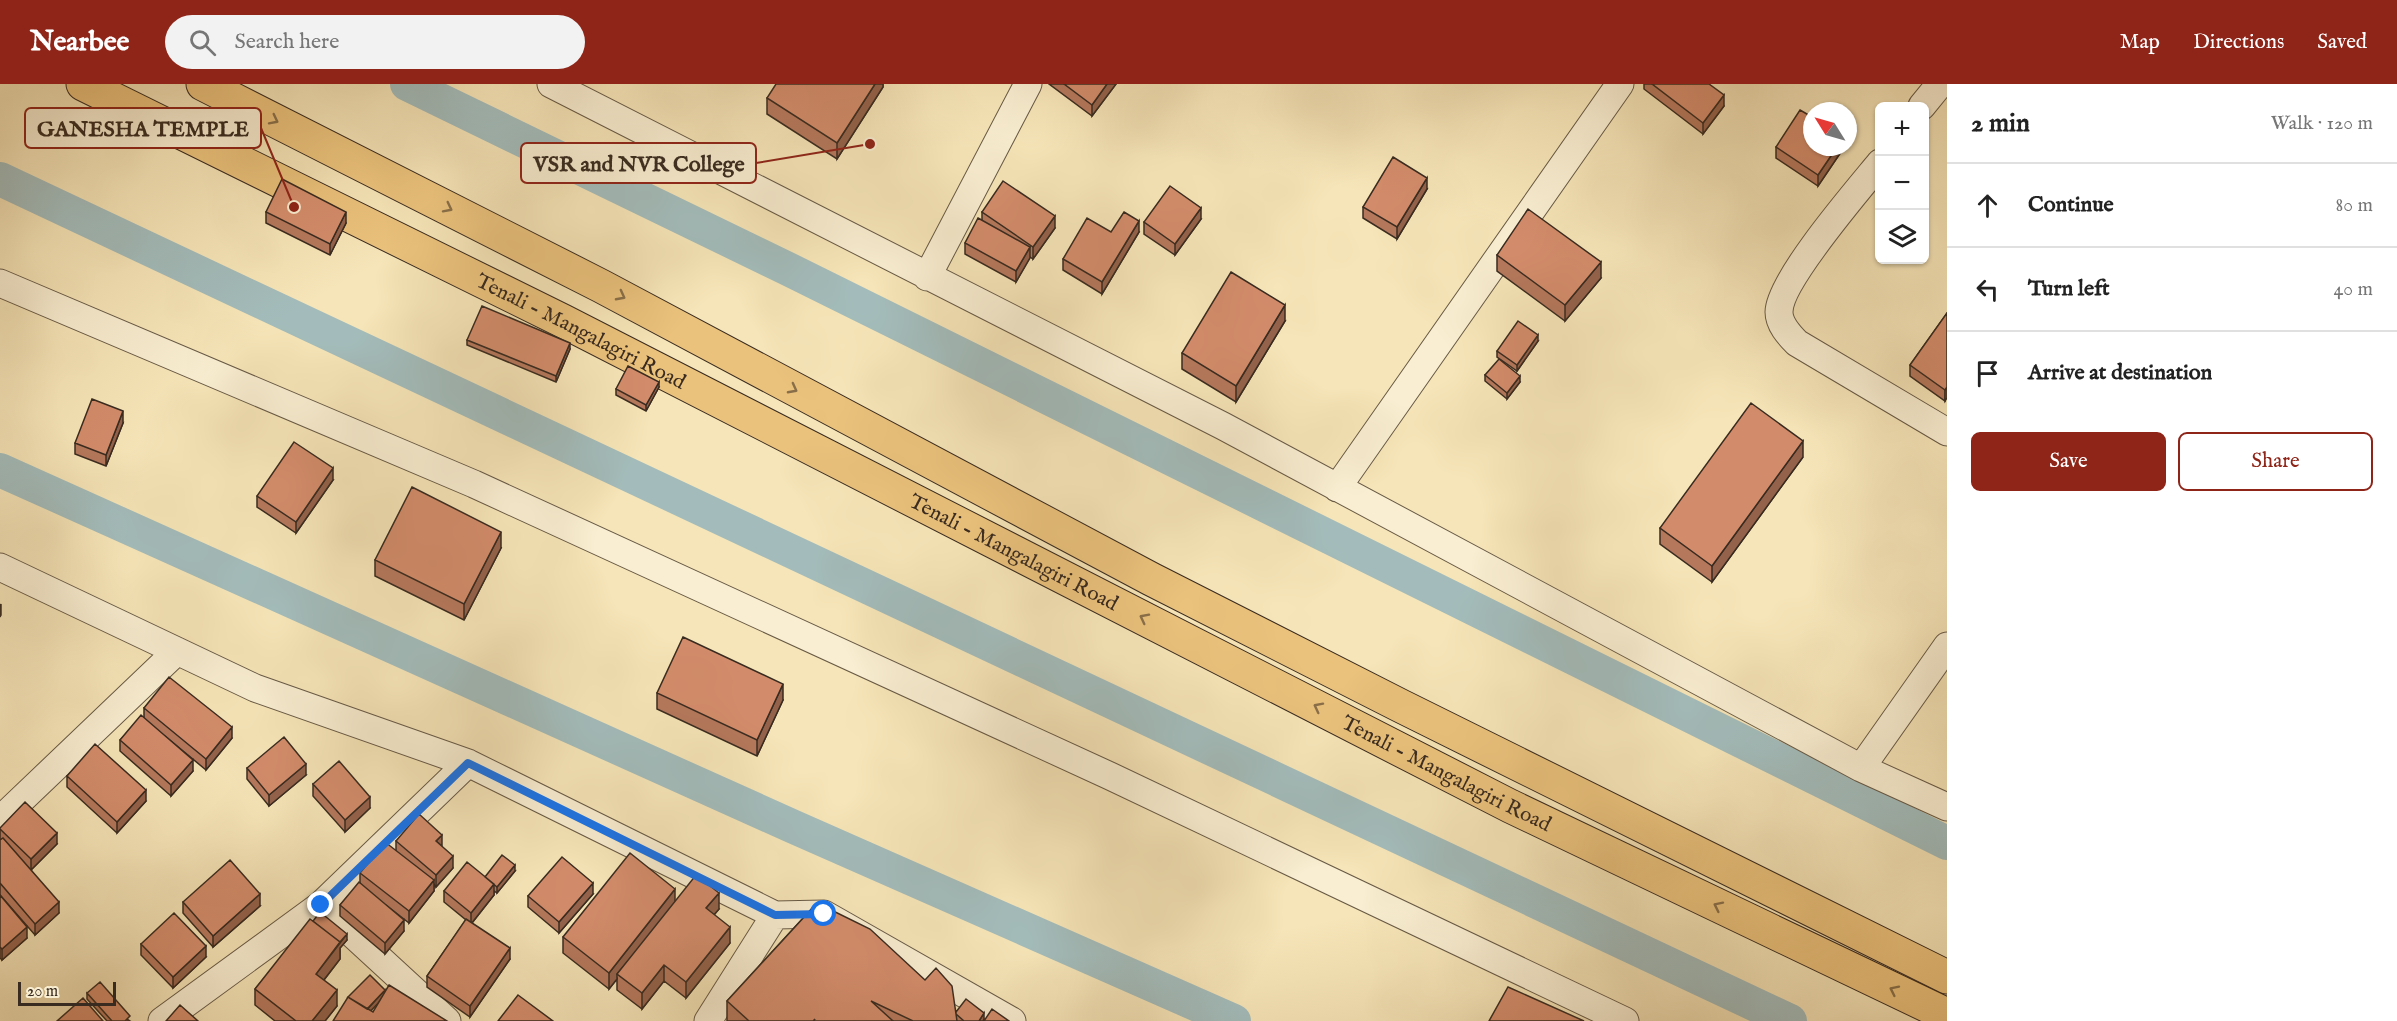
<!DOCTYPE html>
<html lang="en">
<head>
<meta charset="utf-8">
<style>
  body { margin:0; font-family:"IM FELL English",serif; background:#f2f2f2; color:#222 }
  .controls { position:absolute; right:18px; top:18px; display:grid; overflow:hidden; border-radius:9px; box-shadow:0 2px 4px #0004 }
  .controls button { width:54px; height:54px; display:grid; place-items:center; padding:0; border:0; border-bottom:2px solid #e0e0e0; background:#fff; color:#222; font:30px sans-serif }
  .compass { position:absolute; left:1803px; top:18px; width:54px; height:54px; border-radius:50%; background:#fff; box-shadow:0 2px 4px #0004; rotate:307deg }
  .scale { position:absolute; left:18px; bottom:15px; width:98px; box-sizing:border-box; padding-left:6px; border:3px solid #392b20; border-top:0; font-size:16px; line-height:21px; white-space:nowrap; color:#392b20; -webkit-text-stroke:4px #f9eed1; paint-order:stroke }
  .stop { position:absolute; width:18px; height:18px; margin:-14px; border:4px solid #1a73e8; border-radius:50%; background:#fff }
  .stop.end { background:#1a73e8; border-color:#fff; box-shadow:0 2px 6px #0008 }
  .list { margin:0; padding:0; list-style:none }
  h2 { display:flex; justify-content:space-between; align-items:center; height:78px; margin:0; padding:0 24px; font-size:26px }
  h2 small { font-size:20px; font-weight:400; color:#767676 }
  .list li { display:grid; grid-template-columns:39px 1fr auto; gap:18px; align-items:center; box-sizing:border-box; height:84px; padding:0 24px; border-top:2px solid #e0e0e0 }
  .list b { display:block; font-size:22px; white-space:nowrap }
  .list em { font-size:20px; font-style:normal; color:#767676 }
  .actions { display:flex; gap:12px; padding:18px 24px }
  .actions a { flex:1; padding:14px 0; border:2px solid #8f2418; border-radius:9px; text-align:center; font-size:21px; color:#8f2418 }
  .actions .main { background:#8f2418; color:#fff }
  .icon { flex:none; width:33px; height:33px; fill:none; stroke:currentColor; stroke-width:2; stroke-linecap:round; stroke-linejoin:round }
  .map { position:relative; flex:none; width:1947px; height:937px; overflow:hidden }
  header { display:flex; align-items:center; gap:36px; box-sizing:border-box; height:84px; padding:0 30px; background:#8f2418; color:#fff }
  header strong { font-size:28px }
  nav { display:flex; gap:33px; margin-inline-start:auto; font-size:21px }
  .search { width:420px; height:54px; background:#f2f2f2; display:flex; align-items:center; gap:15px; box-sizing:border-box; padding:0 21px; border-radius:33px; color:#767676; font-size:22px }
  main { display:flex }
  aside { flex:1; background:#fff }
  .map>svg:first-child { display:block }
</style>
</head>
<body>
<header>
<strong>Nearbee</strong>
<div class="search"><svg class="icon" aria-label="search" viewBox="0 0 24 24"><circle cx="10" cy="10" r="6"/><path d="M15 15l6 6"/></svg>Search here</div>
<nav><a>Map</a><a>Directions</a><a>Saved</a></nav>
</header>
<main>
<div class="map">
<svg width="1947" height="937" viewBox="0 0 1947 937">
  <rect width="100%" height="100%" fill="#f6e5b8"/>
  <filter id="stains"><feTurbulence type="fractalNoise" baseFrequency=".00333" numOctaves="4"/><feColorMatrix values="0 0 0 0 .2 0 0 0 0 .09 0 0 0 0 .02 0 0 0 .5 -.17"/></filter>
  <radialGradient id="worn" r=".72"><stop offset=".6" stop-color="#630" stop-opacity="0"/><stop offset="1" stop-color="#630" stop-opacity=".3"/></radialGradient>
  <g fill="none" stroke-linecap="round" stroke-linejoin="round">
    <path stroke="#a3bcbb" stroke-width="34" d="M407,0L786,184L1947,759
      M0,95L1790,937
      M0,386L794,743L1234,937"/>
    <g stroke="#685a46" stroke-width="29">
      <path id="minor" d="M551,0L1223,342L1861,684L1947,723
        M1922,22L1940,0
        M1880,79C1858,106 1779,197 1779,228C1779,240 1789,251 1797,259L1947,348
        M927,193L1028,0
        M0,199L474,400L1110,692L1625,937
        M1337,404L1620,0
        M0,483L255,604L468,679L775,831L824,830L1012,937
        M1861,684L1947,562
        M0,736L177,567
        M321,821L447,937
        M162,937L321,821L468,679
        M708,937L775,831"/>
    </g>
    <g stroke="#392b20" stroke-width="35">
      <g id="primary">
        <path id="s1" d="M83,0L563,237L1510,722L1947,931"/>
        <path d="M203,0L601,202L1151,495L1401,622L1947,893"/>
      </g>
    </g>
    <use href="#minor" stroke="#f9eed1" stroke-width="27"/>
    <use href="#primary" stroke="#ebc27c" stroke-width="33"/>
  </g>
  <path fill="#b5785c" stroke="#392b20" stroke-width="1.5" d="M883,0V3L837,75L767,30V14Z
    M1049,0H1116L1092,32Z
    M1644,0H1709L1724,22L1703,50L1644,5Z
    M1776,63H1843V65L1818,102L1776,74Z
    M1427,105L1397,155L1363,134V123Z
    M266,128L346,139L330,171L266,139Z
    M982,128L1055,144L1033,175L1030,173L1016,198L965,170V159L982,136Z
    M1201,135L1175,171L1144,150V138Z
    M1111,148H1139L1102,210L1063,186V175Z
    M1497,171L1601,194L1565,237L1497,187Z
    M1947,229L1945,317L1910,292V281Z
    M1285,237L1236,318L1182,285V269Z
    M467,256L570,265L556,298L467,261Z
    M1538,257L1517,287L1497,273V267Z
    M1485,291L1520,298L1507,315L1485,297Z
    M659,303L646,327L616,311V305Z
    M123,339L106,382L75,370V359Z
    M1803,373L1712,498L1660,460V444Z
    M333,396L296,449L257,423V412Z
    M501,464L464,536L375,492V476Z
    M657,609L783,616L757,672L657,625Z
    M144,624L232,654L206,686L165,652L193,687L171,712L120,667V656L144,634Z
    M247,684L306,691L269,722L247,695Z
    M67,692L146,717L117,749L67,703Z
    M313,700L370,724L345,748L313,712Z
    M0,744L57,760L31,786L59,829L35,851L0,811Z
    M396,757L441,762L453,784L436,803L434,800V807L409,839L386,821L404,847L385,870L340,832V821L360,799V789L396,767Z
    M515,787L497,809L494,807V811L472,839L510,875L470,933L427,903V892L466,836L444,818V807L485,793Z
    M593,810L559,849L528,823V812Z
    M0,811L27,854L2,876L0,874Z
    M675,817L719,825L714,831L730,859L686,914L664,897L642,925L617,906V895L609,905L563,869V853Z
    M183,818L260,822L213,863L183,829Z
    M817,819L956,928L984,935L983,937H727V917Z
    M313,837L347,856L340,864V875L324,896L337,922L325,937H275L255,921V905Z
    M141,860L206,873L173,904L141,871Z
    M87,909L130,937H107L87,915Z"/>
  <path fill="#94624b" stroke="#392b20" stroke-width="1.5" d="M875,0H883V3L837,75V59Z
    M1107,0H1116L1092,32V21Z
    M1724,11V22L1703,50V39Z
    M1837,63H1843V65L1818,102V91Z
    M1427,94V105L1397,155V143Z
    M1201,124V135L1175,171V160Z
    M346,128V139L330,171V160Z
    M1055,132V144L1033,175V163Z
    M1139,137V148L1102,210V198Z
    M1030,163V174L1016,198V187Z
    M1601,178V194L1565,237V221Z
    M1285,221V237L1236,318V302Z
    M1538,251V257L1517,287V281Z
    M570,259V265L556,298V292Z
    M1520,292V298L1507,315V309Z
    M659,298V303L646,327V321Z
    M1947,303V314L1945,317V306Z
    M123,327V339L106,382V371Z
    M1803,357V373L1712,498V482Z
    M333,384V396L296,449V438Z
    M501,448V464L464,536V520Z
    M1,520V531L0,533V522Z
    M783,600V616L757,672V656Z
    M232,643V654L206,686V675Z
    M193,676V687L171,712V701Z
    M306,680V691L269,722V711Z
    M146,706V717L117,749V738Z
    M370,713V724L345,748V736Z
    M57,749V760L31,786V775Z
    M442,751V762L436,757Z
    M453,772V784L436,803V791Z
    M515,781V787L497,809V803Z
    M434,796V807L409,839V827Z
    M593,799V810L559,849V838Z
    M494,800V811L471,840V829Z
    M675,805V821L617,890V895L609,905V889Z
    M719,809V825L706,840V824Z
    M260,810V822L213,863V852Z
    M59,818V829L35,851V840Z
    M404,836V847L385,870V859Z
    M27,843V854L2,876V865Z
    M730,843V859L686,914V898Z
    M347,850V856L340,864V875L316,906V890Z
    M206,862V873L173,904V893Z
    M510,864V875L470,933V922Z
    M664,881V897L642,925V909Z
    M337,906V922L325,937H312Z
    M385,906V912L363,935V930Z
    M984,929V935L983,937H979Z"/>
  <path fill="#d38c6b" stroke="#392b20" stroke-width="1.5" d="M776,0H875L837,59L767,14Z
    M1064,0H1107L1092,21Z
    M1652,0H1709L1724,11L1703,39Z
    M1800,26L1812,33V63H1837L1818,91L1776,63Z
    M1393,73L1427,94L1397,143L1363,123Z
    M282,95L346,128L330,160L266,128Z
    M1003,97L1055,132L1033,163L982,128Z
    M1170,102L1201,124L1175,160L1144,138Z
    M1528,125L1601,178L1565,221L1497,171Z
    M1124,128L1139,137L1102,198L1063,175L1087,134L1111,148Z
    M978,134L1030,163L1016,187L965,159Z
    M1231,188L1285,221L1236,302L1182,269Z
    M482,222L570,259L556,292L467,256Z
    M1947,229V303L1945,306L1910,281Z
    M1518,237L1538,251L1517,281L1497,267Z
    M1499,275L1520,292L1507,309L1485,291Z
    M628,282L659,298L646,321L616,305Z
    M92,315L123,327L106,371L75,359Z
    M1751,319L1803,357L1712,482L1660,444Z
    M294,358L333,384L296,438L257,412Z
    M412,403L501,448L464,520L375,476Z
    M683,553L783,600L757,656L657,609Z
    M169,593L232,643L206,675L144,624Z
    M141,631L193,676L171,701L120,656Z
    M284,653L306,680L269,711L247,684Z
    M95,660L146,706L117,738L67,692Z
    M339,677L370,713L345,736L313,700Z
    M25,718L57,749L31,775L0,745V744Z
    M419,730L442,751L436,757L453,772L436,791L396,757Z
    M3,754L59,818L35,840L0,799V756Z
    M385,758L434,796L409,827L360,789Z
    M630,769L675,805L609,889L563,853Z
    M502,771L515,781L497,803L485,793Z
    M562,773L593,799L559,838L528,812Z
    M230,776L260,810L213,852L183,818Z
    M467,778L494,800L471,829L444,807Z
    M696,791L719,809L706,824L730,843L686,898L664,881L642,909L617,890Z
    M359,798L404,836L385,859L340,821Z
    M0,811L27,843L2,865L0,863Z
    M817,819L870,845L925,896L936,884L952,902L957,937H913L871,917L893,937H814L815,935L813,937H749L727,917Z
    M320,828L347,850L340,858L313,837Z
    M174,829L206,862L173,893L141,860Z
    M310,835L340,858L316,890L337,906L312,937H296L255,905Z
    M466,835L510,864L470,922L427,892Z
    M370,891L385,906L367,925L348,913L347,914Z
    M100,898L130,932L125,937H112L87,909Z
    M389,901L447,937H333L348,913L373,928Z
    M1508,903L1584,937H1489Z
    M518,911L553,937H498Z
    M83,914L103,937H57Z
    M966,915L984,929L979,937H964L956,930V928Z
    M180,921L198,937H166Z
    M992,925L1009,937H984Z"/>
  <defs><path id="oneway-chevron" d="M-2-3.5L2.5 0L-2 3.5" fill="none" stroke-width="1.6" stroke-linecap="round" stroke-linejoin="round" transform="scale(1.5)"/></defs>
  <g stroke="#896f49">
    <use href="#oneway-chevron" transform="translate(274 36) rotate(27)"/>
    <use href="#oneway-chevron" transform="translate(448 124) rotate(27)"/>
    <use href="#oneway-chevron" transform="translate(621 212) rotate(28)"/>
    <use href="#oneway-chevron" transform="translate(793 305) rotate(28)"/>
    <use href="#oneway-chevron" transform="translate(1144 534) rotate(-153)"/>
    <use href="#oneway-chevron" transform="translate(1318 623) rotate(-153)"/>
    <use href="#oneway-chevron" transform="translate(1718 822) rotate(-154)"/>
    <use href="#oneway-chevron" transform="translate(1894 906) rotate(-154)"/>
  </g>
  <g fill="none" stroke-linecap="round" stroke-linejoin="round">
    <path stroke="#1a73e8" stroke-width="8" d="M321,821L468,679L775,831L824,830"/>
  </g>
  <g text-anchor="middle" stroke-width="5" stroke-linejoin="round" paint-order="stroke">
    <g font-size="21" fill="#392b20" stroke="#f9eed1">
      <text dy="7" stroke="none"><textPath href="#s1" startOffset="556">Tenali - Mangalagiri Road</textPath></text>
      <text dy="7" stroke="none"><textPath href="#s1" startOffset="1042">Tenali - Mangalagiri Road</textPath></text>
      <text dy="7" stroke="none"><textPath href="#s1" startOffset="1528">Tenali - Mangalagiri Road</textPath></text>
    </g>
  </g>
  <path fill="none" stroke="#8f2418" stroke-width="2" d="M294 123L261 44M870 60L756 79"/>
  <g fill="#8f2418" stroke="#f9eed1" stroke-width="2">
    <circle cx="294" cy="123" r="6"/>
    <circle cx="870" cy="60" r="6"/>
  </g>
  <g fill="#f9eed1" stroke="#8f2418" stroke-width="2">
    <rect x="25" y="24" width="236" height="40" rx="6"/>
    <rect x="521" y="59" width="235" height="40" rx="6"/>
  </g>
  <g font-size="22" text-anchor="middle" font-weight="bold" fill="#392b20">
    <text x="143" y="52">GANESHA TEMPLE</text>
    <text x="639" y="87">VSR and NVR College</text>
  </g>
  <rect width="100%" height="100%" filter="url(#stains)"/>
  <rect width="100%" height="100%" fill="url(#worn)"/>
</svg>
<div class="controls">
<button>+</button>
<button>−</button>
<button><svg class="icon" aria-label="layers" viewBox="0 0 24 24"><path d="M12 4l9 5-9 5-9-5zM3 14l9 5 9-5"/></svg></button>
</div>
<svg class="compass" viewBox="-18 -18 36 36"><path d="M0-13l5 13h-10z" fill="#e53935"/><path d="M0 13l5-13h-10z" fill="#767676"/></svg>
<div class="scale">20 m</div>
<div class="stop" style="left:824px;top:830px"></div>
<div class="stop end" style="left:321px;top:821px"></div>
</div>
<aside>
<h2>2 min<small>Walk · 120 m</small></h2>
<ul class="list">
<li><svg class="icon" aria-label="ahead" viewBox="0 0 24 24"><path d="M12 20V5M6 11l6-6 6 6"/></svg><div><b>Continue</b></div><em>80 m</em></li>
<li><svg class="icon" aria-label="left" viewBox="0 0 24 24"><path d="M17 20v-9H6M10 6l-5 5 5 5"/></svg><div><b>Turn left</b></div><em>40 m</em></li>
<li><svg class="icon" aria-label="arrive" viewBox="0 0 24 24"><path d="M6 21V4h12l-3 4 3 4H6"/></svg><div><b>Arrive at destination</b></div></li>
</ul>
<div class="actions"><a class="main">Save</a><a>Share</a></div>
</aside>
</main>
</body>
</html>
